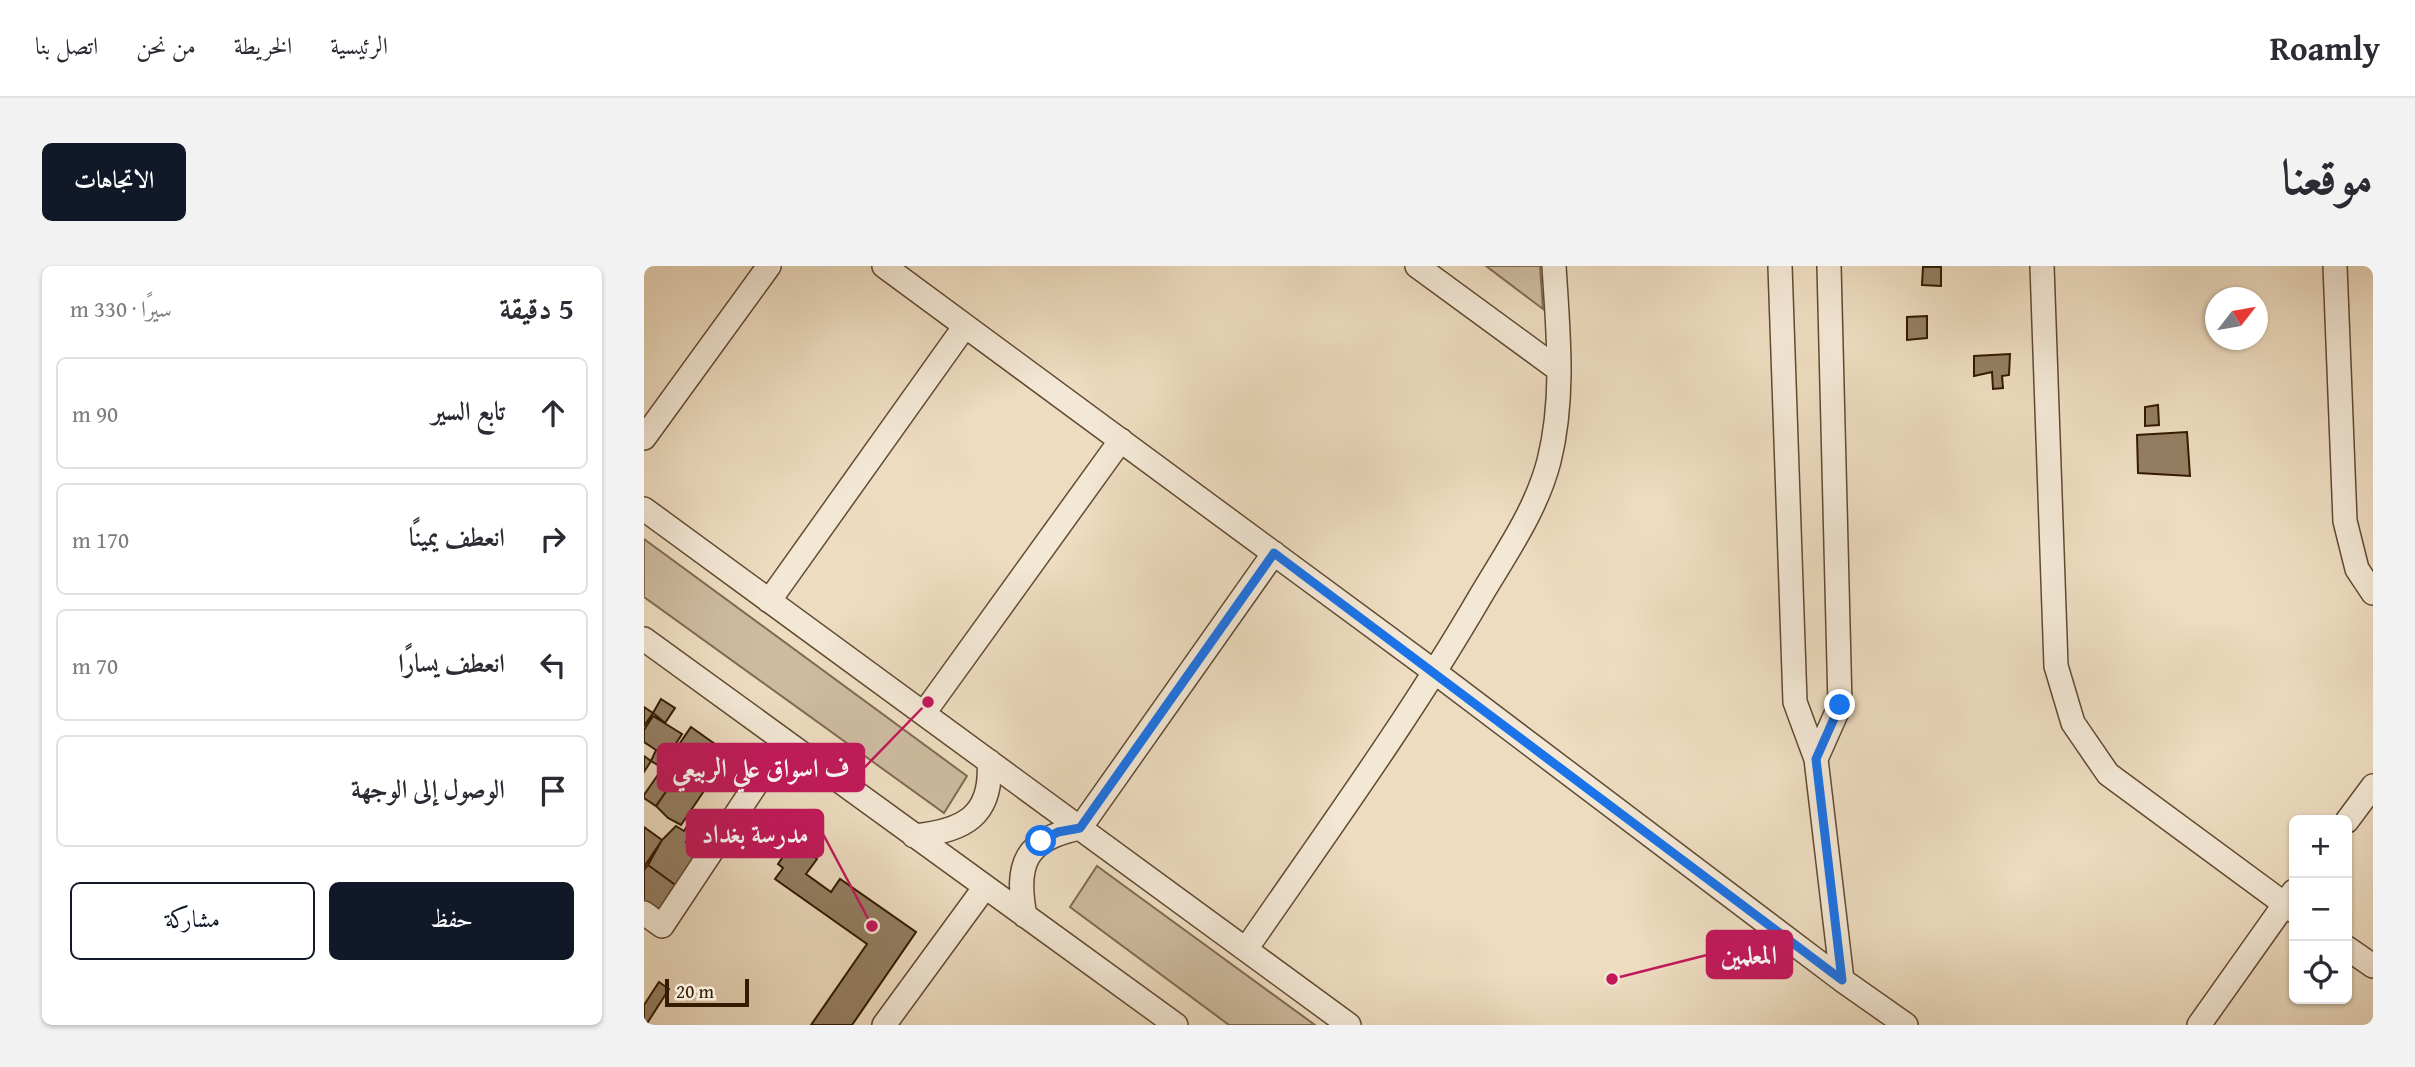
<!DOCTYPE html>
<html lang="ar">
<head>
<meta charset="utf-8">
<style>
  body { margin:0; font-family:"Gentium Book Plus",Amiri,serif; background:#f2f2f3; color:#2b2b33; direction:rtl }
  .controls { position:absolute; right:21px; bottom:21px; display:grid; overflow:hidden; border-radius:10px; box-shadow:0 2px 5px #0004 }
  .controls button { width:63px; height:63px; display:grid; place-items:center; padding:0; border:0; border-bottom:2px solid #e1e1e2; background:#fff; color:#2b2b33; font:35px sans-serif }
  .compass { position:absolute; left:1561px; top:21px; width:63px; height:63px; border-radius:50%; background:#fff; box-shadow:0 2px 5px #0004; rotate:59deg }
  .scale { position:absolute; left:21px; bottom:18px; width:84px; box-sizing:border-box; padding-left:7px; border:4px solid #331a01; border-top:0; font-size:19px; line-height:24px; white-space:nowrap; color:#331a01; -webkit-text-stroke:5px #f3e8d6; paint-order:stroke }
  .stop { position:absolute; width:21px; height:21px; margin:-16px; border:5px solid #1a73e8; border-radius:50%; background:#fff }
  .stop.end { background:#1a73e8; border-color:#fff; box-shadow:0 2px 7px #0008 }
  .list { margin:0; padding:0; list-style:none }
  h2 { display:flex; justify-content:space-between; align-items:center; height:91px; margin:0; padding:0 28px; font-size:30px }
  h2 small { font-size:23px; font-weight:400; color:#7c7c81 }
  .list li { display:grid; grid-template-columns:46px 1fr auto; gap:21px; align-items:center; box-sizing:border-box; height:112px; margin:0 14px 14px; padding:0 14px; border:2px solid #e1e1e2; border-radius:10px }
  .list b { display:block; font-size:26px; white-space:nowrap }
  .list em { font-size:23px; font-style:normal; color:#7c7c81 }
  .actions { display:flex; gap:14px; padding:21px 28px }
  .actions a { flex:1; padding:16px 0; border:2px solid #111827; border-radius:10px; text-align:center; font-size:24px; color:#111827 }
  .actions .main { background:#111827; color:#fff }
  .icon { flex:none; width:38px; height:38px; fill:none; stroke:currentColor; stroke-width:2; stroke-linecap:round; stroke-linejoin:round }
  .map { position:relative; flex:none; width:1729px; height:759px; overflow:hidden; direction:ltr; border-radius:10px }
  header { display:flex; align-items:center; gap:42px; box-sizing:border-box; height:98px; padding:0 35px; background:#fff; border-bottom:2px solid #e1e1e2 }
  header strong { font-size:33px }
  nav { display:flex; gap:38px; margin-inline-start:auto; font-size:24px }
  .intro { display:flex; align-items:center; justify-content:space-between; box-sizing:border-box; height:168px; padding:0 42px }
  h1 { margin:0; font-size:49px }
  .button { padding:18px 32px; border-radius:10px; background:#111827; color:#fff; font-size:24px; font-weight:700 }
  main { display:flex; gap:42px; padding:0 42px }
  aside { flex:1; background:#fff; border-radius:10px; box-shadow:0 2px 5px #0004 }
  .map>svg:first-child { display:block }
</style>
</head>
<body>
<header>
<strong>Roamly</strong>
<nav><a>الرئيسية</a><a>الخريطة</a><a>من نحن</a><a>اتصل بنا</a></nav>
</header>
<div class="intro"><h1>موقعنا</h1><a class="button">الاتجاهات</a></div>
<main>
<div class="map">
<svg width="1729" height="759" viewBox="0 0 1729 759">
  <rect width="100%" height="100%" fill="#eddcc0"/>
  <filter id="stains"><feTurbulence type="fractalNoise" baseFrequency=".00286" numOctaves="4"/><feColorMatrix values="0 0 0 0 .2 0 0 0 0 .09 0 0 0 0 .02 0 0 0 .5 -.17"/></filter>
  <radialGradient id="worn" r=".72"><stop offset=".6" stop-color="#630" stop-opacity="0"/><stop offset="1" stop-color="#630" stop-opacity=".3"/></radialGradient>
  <path fill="#cdbba0" stroke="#806a50" stroke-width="2" d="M842,0H896L899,43Z
    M0,273L323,510L300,547L0,331Z
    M453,600L671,759H585L426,641Z"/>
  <path fill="#947f64" stroke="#331a01" stroke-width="2" d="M1279,1H1297V20L1278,19Z
    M1283,50V72L1263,74V51Z
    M1366,88L1365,109L1358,110L1359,122L1349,123L1348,106L1330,110V90Z
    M1514,139L1515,159L1501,160V141Z
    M1543,166L1546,210L1494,207L1493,169Z
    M17,433L31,442L21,457L9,447Z
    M0,441L9,447L0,460Z
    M9,450L38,468L17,501L7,495L12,484L0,476V464Z
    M47,461L85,488L62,522L37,504L12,540L0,532V529Z
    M0,490L7,495L0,506Z
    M37,504L62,522L37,559L24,552L12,540Z
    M47,554L51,559L42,576L60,586L37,623L4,599L18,574L32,560L40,565Z
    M51,559L70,568L60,586L42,576Z
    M0,561L18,574L0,601Z
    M149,576L173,593L162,608L187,626L196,613L272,666L208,759H167L223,678L131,613L139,602L134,598Z
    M4,599L37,623L18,653L0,640V604Z
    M15,716L25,723L2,759H0V739Z"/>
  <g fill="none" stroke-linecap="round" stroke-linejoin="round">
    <g stroke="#624a31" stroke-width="26">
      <path id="minor" d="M240,0L792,407L1198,714L1262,759
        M773,0L915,104
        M1136,0L1151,436L1172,493L1198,714
        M1398,0L1412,400L1429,457L1464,508L1650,645
        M1691,0L1701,255L1713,303L1729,327
        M0,172L125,0
        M0,243L705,759
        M125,335L321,60
        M0,373L532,759
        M280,447L477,174
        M1172,493L1196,439L1185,0
        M1703,555L1729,520
        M270,570C320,565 349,550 345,495
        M0,647L18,660L140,476
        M381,650C371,598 381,573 436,562L630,287
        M1703,682L1729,700
        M602,683C682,567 765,453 836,331C862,287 892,245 905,195C921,131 914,65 910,0
        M240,759L341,621
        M1555,759L1650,625"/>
    </g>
    <use href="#minor" stroke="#f3e8d6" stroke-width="23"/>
  </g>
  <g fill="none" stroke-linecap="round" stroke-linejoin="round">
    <path stroke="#1a73e8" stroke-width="9" d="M397,575L414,566L436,562L630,287L1198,714L1172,493L1196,439"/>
  </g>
  <path fill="none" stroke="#c2185b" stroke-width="2.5" d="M284 436L220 502M228 660L179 568M968 713L1063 689"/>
  <g fill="#c2185b" stroke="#f3e8d6" stroke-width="2.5">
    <circle cx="284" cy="436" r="7"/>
    <circle cx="228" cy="660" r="7"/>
    <circle cx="968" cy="713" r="7"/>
  </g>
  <g fill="#c2185b" stroke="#c2185b" stroke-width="2.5">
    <rect x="14" y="478" width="206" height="47" rx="7"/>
    <rect x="43" y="544" width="136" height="47" rx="7"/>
    <rect x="1063" y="665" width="85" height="47" rx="7"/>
  </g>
  <g font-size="26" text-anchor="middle" font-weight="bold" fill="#fff">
    <text x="117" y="511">ف اسواق علي الربيعي</text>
    <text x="111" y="577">مدرسة بغداد</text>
    <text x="1105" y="698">المعلمين</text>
  </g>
  <rect width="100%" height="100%" filter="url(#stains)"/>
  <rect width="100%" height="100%" fill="url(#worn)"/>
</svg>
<div class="controls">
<button>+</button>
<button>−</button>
<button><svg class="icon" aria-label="locate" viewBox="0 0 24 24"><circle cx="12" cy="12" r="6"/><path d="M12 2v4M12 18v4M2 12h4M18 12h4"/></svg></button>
</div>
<svg class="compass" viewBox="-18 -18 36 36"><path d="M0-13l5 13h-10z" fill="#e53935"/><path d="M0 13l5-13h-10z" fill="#7c7c81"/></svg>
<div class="scale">20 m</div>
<div class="stop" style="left:397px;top:575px"></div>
<div class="stop end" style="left:1196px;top:439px"></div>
</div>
<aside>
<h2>5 دقيقة<small>سيرًا · 330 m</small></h2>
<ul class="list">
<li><svg class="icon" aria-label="ahead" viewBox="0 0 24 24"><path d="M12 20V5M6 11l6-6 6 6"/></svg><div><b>تابع السير</b></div><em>90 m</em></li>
<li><svg class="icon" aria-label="right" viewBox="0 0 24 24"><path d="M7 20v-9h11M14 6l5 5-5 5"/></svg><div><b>انعطف يمينًا</b></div><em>170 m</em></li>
<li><svg class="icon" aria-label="left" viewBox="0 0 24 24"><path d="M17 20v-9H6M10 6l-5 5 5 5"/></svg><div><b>انعطف يسارًا</b></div><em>70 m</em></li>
<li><svg class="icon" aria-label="arrive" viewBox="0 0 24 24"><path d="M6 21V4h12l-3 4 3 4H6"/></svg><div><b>الوصول إلى الوجهة</b></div></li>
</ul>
<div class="actions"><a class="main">حفظ</a><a>مشاركة</a></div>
</aside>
</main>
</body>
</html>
